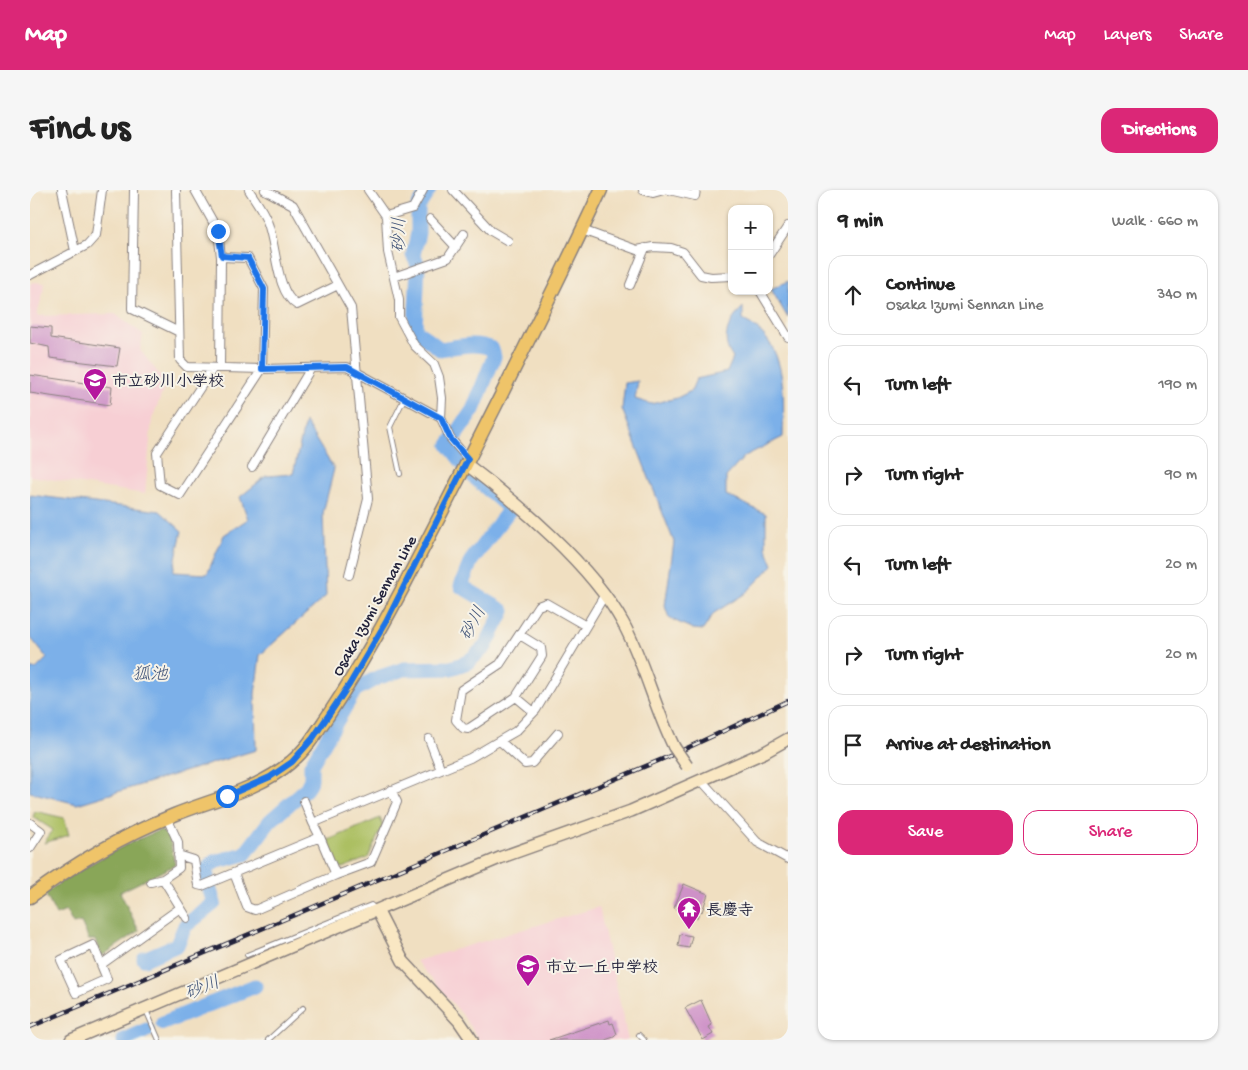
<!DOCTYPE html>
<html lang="en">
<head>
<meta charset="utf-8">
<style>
  body { margin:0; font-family:"Gochi Hand","Klee One",sans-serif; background:#f6f6f6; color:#222 }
  .controls { position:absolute; right:15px; top:15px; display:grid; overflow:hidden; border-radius:10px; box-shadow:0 1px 4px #0004 }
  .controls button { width:45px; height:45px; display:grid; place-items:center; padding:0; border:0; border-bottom:1px solid #e0e0e0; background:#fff; color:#222; font:25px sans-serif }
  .stop { position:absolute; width:15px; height:15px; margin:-11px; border:4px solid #1a73e8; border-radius:50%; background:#fff }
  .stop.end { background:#1a73e8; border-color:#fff; box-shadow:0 1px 5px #0008 }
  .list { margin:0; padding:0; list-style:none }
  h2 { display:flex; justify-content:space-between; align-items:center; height:65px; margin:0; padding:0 20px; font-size:21px }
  h2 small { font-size:16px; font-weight:400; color:#767676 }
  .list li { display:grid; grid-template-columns:32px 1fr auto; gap:15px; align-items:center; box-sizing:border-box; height:80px; margin:0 10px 10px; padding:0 10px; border:1px solid #e0e0e0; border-radius:15px }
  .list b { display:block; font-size:19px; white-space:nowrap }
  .list p { margin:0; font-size:16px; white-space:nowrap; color:#767676 }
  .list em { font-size:16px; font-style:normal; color:#767676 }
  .actions { display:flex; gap:10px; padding:15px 20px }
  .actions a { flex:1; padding:11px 0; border:1px solid #db2777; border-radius:15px; text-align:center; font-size:18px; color:#db2777 }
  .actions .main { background:#db2777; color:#fff }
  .icon { flex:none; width:28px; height:28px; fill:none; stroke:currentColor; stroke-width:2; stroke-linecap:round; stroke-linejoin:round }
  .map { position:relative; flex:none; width:758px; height:850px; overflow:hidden; border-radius:15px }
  header { display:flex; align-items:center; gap:30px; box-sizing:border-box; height:70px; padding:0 25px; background:#db2777; color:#fff }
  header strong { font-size:24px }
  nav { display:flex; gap:28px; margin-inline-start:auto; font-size:18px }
  .intro { display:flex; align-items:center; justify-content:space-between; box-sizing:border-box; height:120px; padding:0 30px }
  h1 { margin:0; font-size:35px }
  .button { padding:12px 22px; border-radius:15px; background:#db2777; color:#fff; font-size:18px; font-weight:700 }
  main { display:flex; gap:30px; padding:0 30px }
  aside { flex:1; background:#fff; border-radius:15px; box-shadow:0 1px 4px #0004 }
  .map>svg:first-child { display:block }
</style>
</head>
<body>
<header>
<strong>Map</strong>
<nav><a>Map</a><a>Layers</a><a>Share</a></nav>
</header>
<div class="intro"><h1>Find us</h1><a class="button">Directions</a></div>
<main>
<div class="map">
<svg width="758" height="850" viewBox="0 0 758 850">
  <rect width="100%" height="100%" fill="#f7f3e8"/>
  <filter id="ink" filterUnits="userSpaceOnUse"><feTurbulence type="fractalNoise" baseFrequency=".02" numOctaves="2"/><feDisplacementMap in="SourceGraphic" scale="10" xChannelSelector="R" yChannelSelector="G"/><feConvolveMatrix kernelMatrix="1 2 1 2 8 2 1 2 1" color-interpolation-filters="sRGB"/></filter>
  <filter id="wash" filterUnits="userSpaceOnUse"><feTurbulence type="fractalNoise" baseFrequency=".0096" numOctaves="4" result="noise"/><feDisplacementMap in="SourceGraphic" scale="20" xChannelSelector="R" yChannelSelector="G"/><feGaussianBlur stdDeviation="1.12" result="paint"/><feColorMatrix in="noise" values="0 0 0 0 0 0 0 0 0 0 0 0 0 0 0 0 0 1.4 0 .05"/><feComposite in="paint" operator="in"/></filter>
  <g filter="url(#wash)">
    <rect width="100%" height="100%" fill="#f0dfc1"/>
    <path fill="#f7cfd4" d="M3,92L15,93L7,126L85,124L113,144L110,160L136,193L122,229L115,304L0,286V94Z
      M569,717L598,850H449L431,823L386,771Z"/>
    <path fill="#acbf62" stroke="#67704e" d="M5,621L34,628L39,645L14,653L23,640L3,627Z
      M350,628L353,635L338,668L312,678L307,676L296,651Z"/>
    <path fill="#89a658" stroke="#56644a" d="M130,640L139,646L145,675L90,702L109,741L72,766L65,750H59L51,732L43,734L36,721L26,725L15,703C52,677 88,657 130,640Z"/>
    <path fill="#7bb0e9" stroke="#4e6992" d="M758,91V128L741,99Z
      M713,117V130C758,151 754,203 753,247L715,266L696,287V305L736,324V357L743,375L716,403L684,423L673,440L663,439L639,428L635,416L644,352L592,219L595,193L608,191L605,209L621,214L647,208L661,201L666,189L697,182L703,168C689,149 699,132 713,117Z
      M275,232L304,279L293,323L296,406L230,465L225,504L226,560L47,614L0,602V479H6L17,468L0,447V305L130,321L152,341L143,382L177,384L194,345L218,329L210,307L236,286L263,284Z"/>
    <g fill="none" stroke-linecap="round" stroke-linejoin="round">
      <path stroke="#7bb0e9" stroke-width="15" d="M114,769L147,755L155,736L184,713L177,691V679L184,672L215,664L240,631L276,599L281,589V575L325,500L347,488L374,479L421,478L438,472L455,457L473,421L431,396L441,371L480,319L445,288L419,255L443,220L464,167L462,159C446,151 426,157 410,159L385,140L388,75L383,65L388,43V17L399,0
        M133,833L225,796
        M94,850L117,840"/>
    </g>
    <g id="blocks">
      <path fill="#ce91c7" d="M0,136L21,138V148L90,158L87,176L20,168L19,157L0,153Z
        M0,185L82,197L80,215L0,203Z
        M654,694L678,704L672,722L670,721L667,728L644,718Z
        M650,744L662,746L659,758L648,756Z
        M671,810L682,835L679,837L683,844L673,850L655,818Z
        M579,830L580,834L583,833L587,844L584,847L575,850H519Z"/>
    </g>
  </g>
  <g filter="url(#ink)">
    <use href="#blocks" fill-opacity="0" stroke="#89807e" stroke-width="1"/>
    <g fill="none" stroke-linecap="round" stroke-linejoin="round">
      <g stroke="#89807e" stroke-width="6">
        <path id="lane" d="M370,284L360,237L374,209
          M217,765L341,715L345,719
          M116,820L129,850
          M609,845L614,850
          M238,850L273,818"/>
      </g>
      <g stroke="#89807e" stroke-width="10">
        <path id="street" d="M32,0L45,61
          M104,0L102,119L147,141
          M146,0L150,170L157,177L232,179L317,177L411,228
          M165,0L188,41L191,67L190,178
          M219,0C225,10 233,20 237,31C247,54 245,102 267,115L308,95
          M235,0L263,15L321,118L338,309L319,385
          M338,0L356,26L358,62L369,110V127L384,155L404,174L409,187L412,208L411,228L420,248L438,269
          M423,0L461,41L478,51
          M613,0L623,3L634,0
          M639,0L665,6L666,0
          M356,26L383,18L393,0
          M400,29L426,57
          M552,40L607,60L623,57L641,58L653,62L671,85L681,87L702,86
          M739,65L758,36
          M0,85L57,55L66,45L72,0
          M364,87L418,68L434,44
          M600,95L615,58
          M730,101L758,147
          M183,178L127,263L130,295L150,305L232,179L234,99L218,68L191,67
          M222,277L281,178
          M490,445L511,458L512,466L486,507L438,539L433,538L426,530L431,500L470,474L508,416L516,413L556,436
          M486,507L504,522
          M399,549L411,580
          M470,551L495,574L502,573L528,543
          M671,590L727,652L758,669
          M274,611L283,633
          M0,633L11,641L0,658
          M290,647L306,685L341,672L367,612L361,600
          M148,665L164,670L168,695L172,696L290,647L283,633L440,568L486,541L506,520L574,406
          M204,683L217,717L225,720L306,685
          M133,689L157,728
          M121,692L133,689L149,678L148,652L137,628
          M63,755L77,789L46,803L31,770Z
          M72,774L150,718"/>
      </g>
      <g stroke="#89807e" stroke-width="14">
        <path id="secondary" d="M436,274C488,313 562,376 593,433C614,471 624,517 644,557
          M347,720L373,771L429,831L442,850
          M41,850L472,667L601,621L735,562L758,549"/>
      </g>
      <g stroke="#89807e" stroke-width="15">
        <path id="primary" d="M0,707C45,673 92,646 144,625C183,609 229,600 261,572C277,559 288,540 299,524C330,477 357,429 382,380C447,254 511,128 571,0"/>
      </g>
      <use href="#lane" stroke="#fff" stroke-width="4"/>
      <use href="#street" stroke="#fff" stroke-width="8"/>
      <use href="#secondary" stroke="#f9e7c3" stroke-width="11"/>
      <use href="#primary" stroke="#efc469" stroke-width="12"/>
      <g stroke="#22223b" stroke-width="4.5">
        <path id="rail" d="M0,837L642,565L758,511"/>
      </g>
      <use href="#rail" stroke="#f7f3e8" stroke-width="2.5" stroke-dasharray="8" stroke-linecap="butt"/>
      <g stroke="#89807e" stroke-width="14" stroke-linecap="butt">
        <path id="secondary-bridge" d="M644,557L657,576"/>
      </g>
      <use href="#secondary-bridge" stroke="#f9e7c3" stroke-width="11"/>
    </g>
  </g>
  <g fill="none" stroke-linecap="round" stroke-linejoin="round" filter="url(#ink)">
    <path stroke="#1a73e8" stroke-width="6" d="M188,41L192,66L218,68L234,99L232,179L317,177L411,228L420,248L438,269L356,432L319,495L283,548L262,572L240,587L197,606"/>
  </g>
  <defs>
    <g id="school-pin" transform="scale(1.25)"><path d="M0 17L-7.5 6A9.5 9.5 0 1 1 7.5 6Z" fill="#b5179e" stroke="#f7f3e8"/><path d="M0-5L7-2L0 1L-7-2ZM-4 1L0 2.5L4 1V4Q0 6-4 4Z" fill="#fff"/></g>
    <g id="temple-pin" transform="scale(1.25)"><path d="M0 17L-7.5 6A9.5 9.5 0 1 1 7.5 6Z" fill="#b5179e" stroke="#f7f3e8"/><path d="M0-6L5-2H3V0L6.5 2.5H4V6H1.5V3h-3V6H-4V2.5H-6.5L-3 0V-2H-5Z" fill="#fff"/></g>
  </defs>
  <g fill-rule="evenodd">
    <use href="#school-pin" x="65" y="190"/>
    <use href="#temple-pin" x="659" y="719"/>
    <use href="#school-pin" x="498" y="776"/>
  </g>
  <g text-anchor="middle" stroke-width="4" stroke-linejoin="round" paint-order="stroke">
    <g font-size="16" font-weight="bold" fill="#22223b" stroke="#f7f3e8" text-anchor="start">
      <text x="82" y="196">市立砂川小学校</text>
      <text x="676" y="725">長慶寺</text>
      <text x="516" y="782">市立一丘中学校</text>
    </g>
    <g font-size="16" fill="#22223b" stroke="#f7f3e8">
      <text transform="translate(343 415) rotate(-61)" y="6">Osaka Izumi Sennan Line</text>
    </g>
    <g font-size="18" font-style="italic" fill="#415478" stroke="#f7f3e8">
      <text transform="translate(368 45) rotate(-89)" y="6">砂川</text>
      <text transform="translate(442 433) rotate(-62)" y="6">砂川</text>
      <text x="120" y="489">狐池</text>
      <text transform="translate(172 797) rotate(-22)" y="6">砂川</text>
    </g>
  </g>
</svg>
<div class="controls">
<button>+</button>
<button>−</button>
</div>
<div class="stop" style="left:197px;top:606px"></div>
<div class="stop end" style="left:188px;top:41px"></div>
</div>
<aside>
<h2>9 min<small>Walk · 660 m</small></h2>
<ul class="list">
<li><svg class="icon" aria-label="ahead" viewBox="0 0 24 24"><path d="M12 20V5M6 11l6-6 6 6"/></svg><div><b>Continue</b><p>Osaka Izumi Sennan Line</p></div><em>340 m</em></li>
<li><svg class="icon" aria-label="left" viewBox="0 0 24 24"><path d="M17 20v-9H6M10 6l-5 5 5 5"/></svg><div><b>Turn left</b></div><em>190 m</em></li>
<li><svg class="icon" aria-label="right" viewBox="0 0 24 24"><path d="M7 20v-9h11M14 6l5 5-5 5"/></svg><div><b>Turn right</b></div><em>90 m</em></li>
<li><svg class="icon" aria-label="left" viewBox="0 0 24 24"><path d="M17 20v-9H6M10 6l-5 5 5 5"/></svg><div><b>Turn left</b></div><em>20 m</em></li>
<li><svg class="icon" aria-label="right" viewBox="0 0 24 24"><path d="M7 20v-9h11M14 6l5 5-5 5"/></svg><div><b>Turn right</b></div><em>20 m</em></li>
<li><svg class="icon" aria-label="arrive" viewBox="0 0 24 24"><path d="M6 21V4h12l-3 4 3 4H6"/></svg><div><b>Arrive at destination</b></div></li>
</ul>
<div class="actions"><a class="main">Save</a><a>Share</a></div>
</aside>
</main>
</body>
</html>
